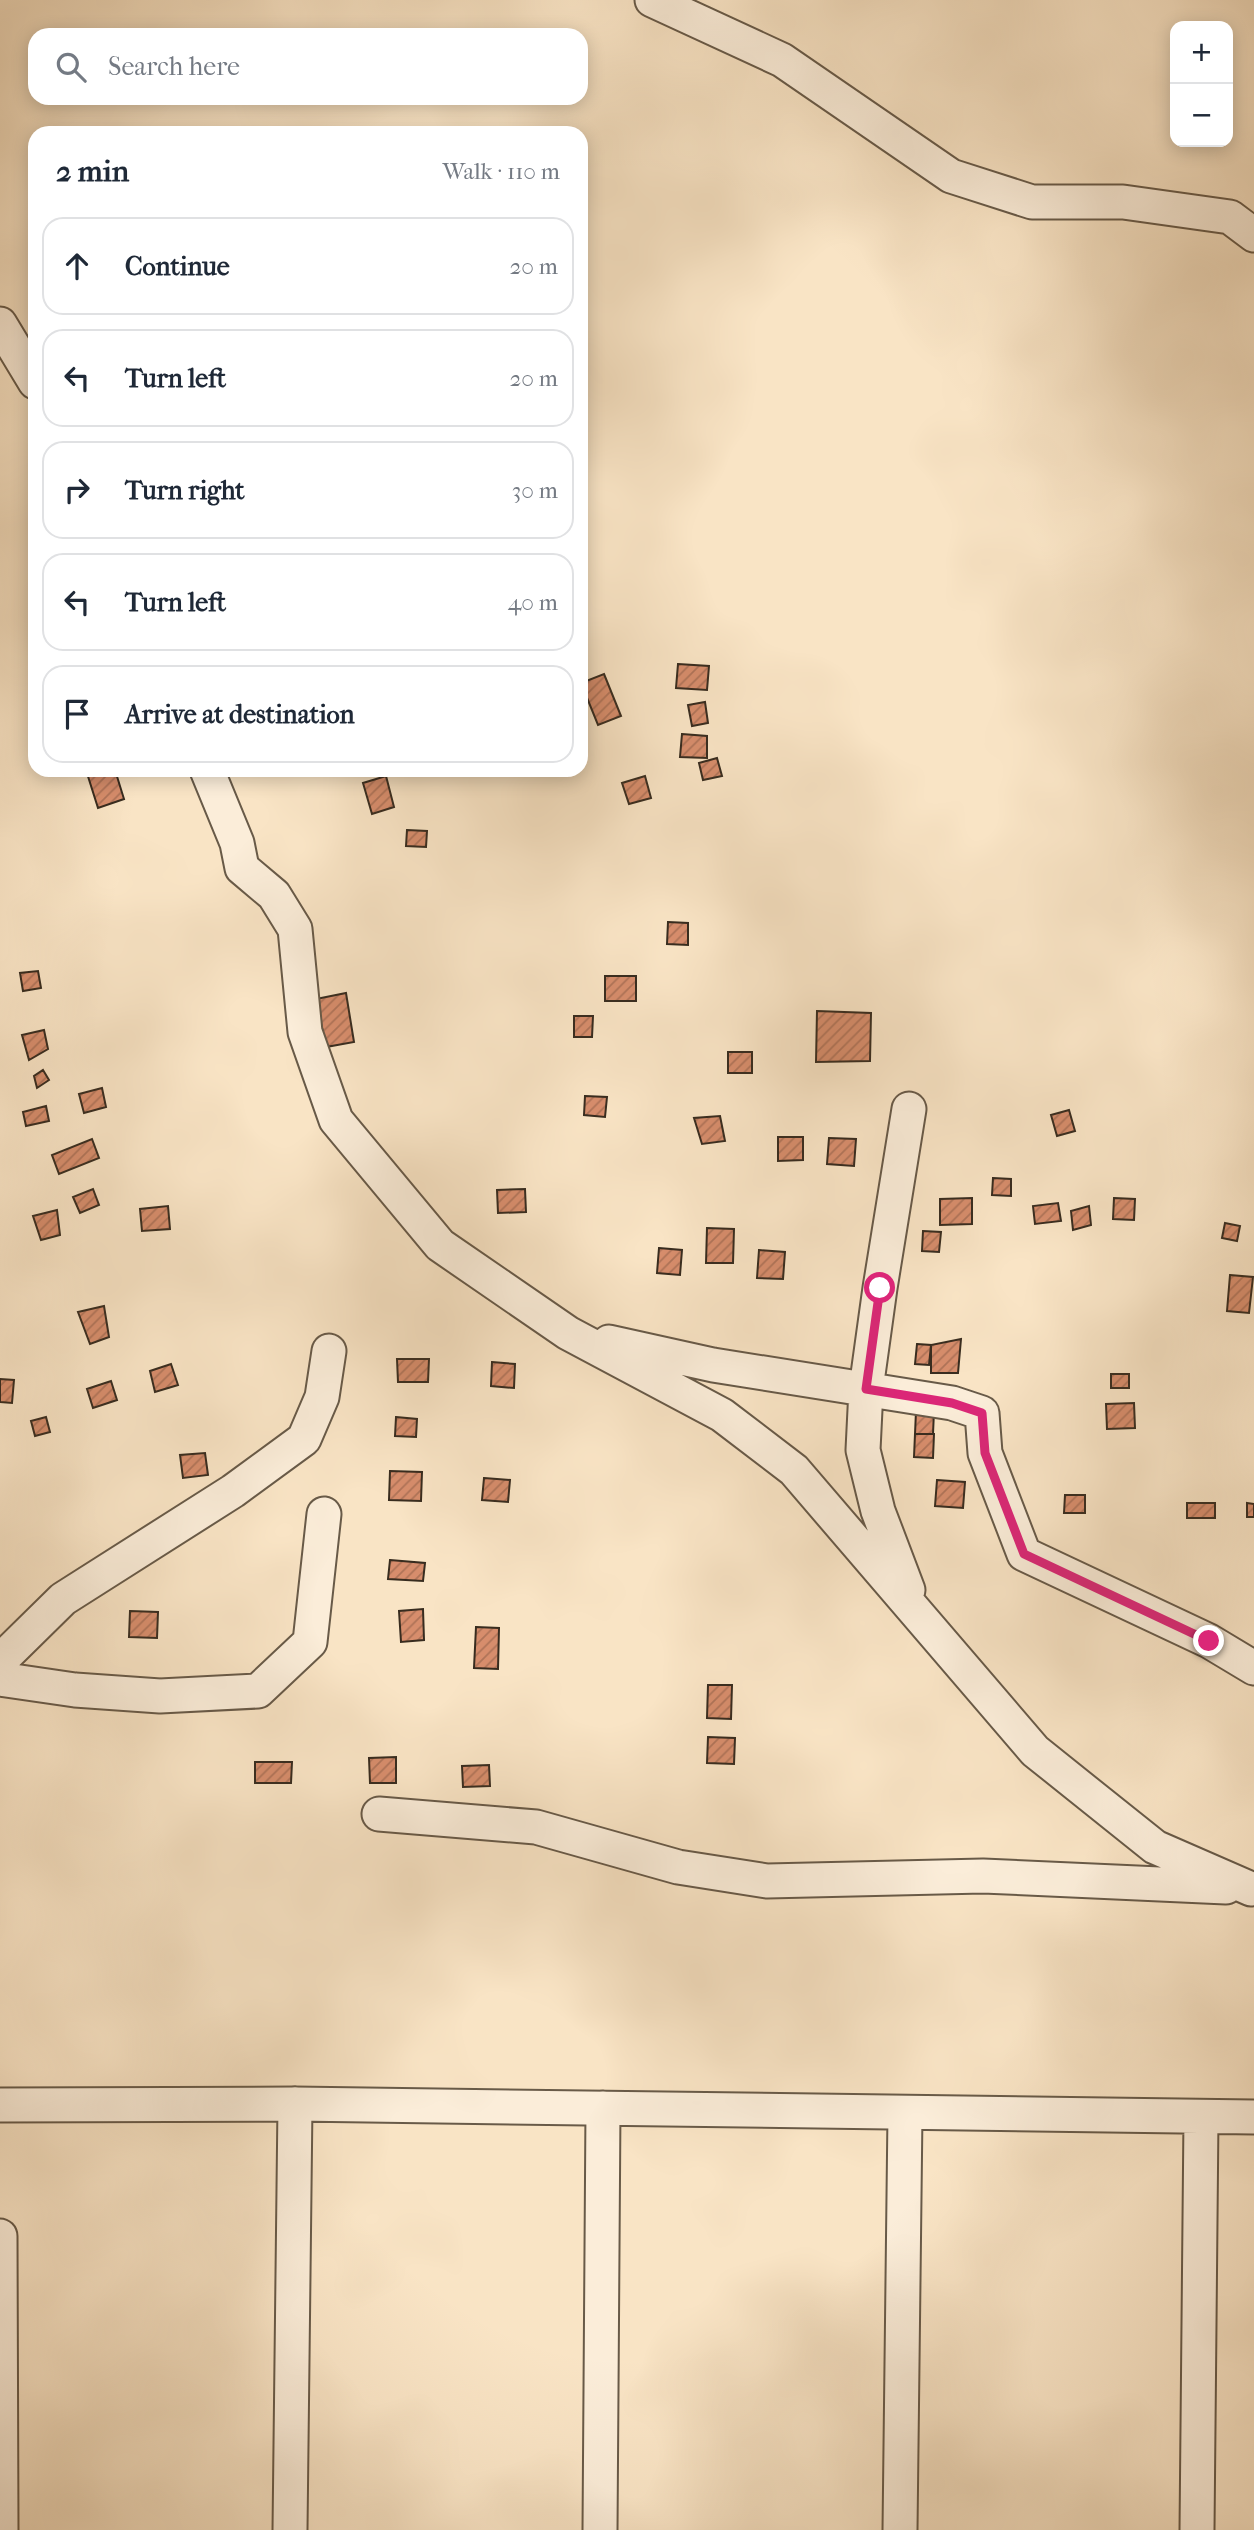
<!DOCTYPE html>
<html lang="en">
<head>
<meta charset="utf-8">
<style>
  body { margin:0; font-family:"IM FELL French Canon",serif; background:#f6f6f7; color:#1f2937 }
  .controls { position:absolute; right:21px; top:21px; display:grid; overflow:hidden; border-radius:14px; box-shadow:0 4px 18px #0003 }
  .controls button { width:63px; height:63px; display:grid; place-items:center; padding:0; border:0; border-bottom:2px solid #e0e1e3; background:#fff; color:#1f2937; font:35px sans-serif }
  .stop { position:absolute; width:21px; height:21px; margin:-16px; border:5px solid #db2777; border-radius:50%; background:#fff }
  .stop.end { background:#db2777; border-color:#fff; box-shadow:0 2px 7px #0008 }
  .list { margin:0; padding:0; list-style:none }
  h2 { display:flex; justify-content:space-between; align-items:center; height:91px; margin:0; padding:0 28px; font-size:30px }
  h2 small { font-size:23px; font-weight:400; color:#747a83 }
  .list li { display:grid; grid-template-columns:46px 1fr auto; gap:21px; align-items:center; box-sizing:border-box; height:98px; margin:0 14px 14px; padding:0 14px; border:2px solid #e0e1e3; border-radius:21px }
  .list b { display:block; font-size:26px; white-space:nowrap }
  .list em { font-size:23px; font-style:normal; color:#747a83 }
  .icon { flex:none; width:38px; height:38px; fill:none; stroke:currentColor; stroke-width:2; stroke-linecap:round; stroke-linejoin:round }
  .map { position:relative; flex:none; width:1254px; height:2530px; overflow:hidden }
  .search { position:absolute; background:#fff; box-shadow:0 4px 18px #0003; left:28px; top:28px; width:560px; height:77px; display:flex; align-items:center; gap:18px; box-sizing:border-box; padding:0 24px; border-radius:21px; color:#747a83; font-size:26px }
  .panel { position:absolute; background:#fff; box-shadow:0 4px 18px #0003; left:28px; top:126px; width:560px; height:651px; border-radius:21px }
  .map>svg:first-child { display:block }
</style>
</head>
<body>
<div class="map">
<svg width="1254" height="2530" viewBox="0 0 1254 2530">
  <defs>
    <pattern id="building-hatch" width="6" height="6" patternUnits="userSpaceOnUse" patternTransform="scale(1.75)"><rect width="6" height="6" fill="#d78d6c"/><path d="M-1 1l2-2M0 6l6-6M5 7l2-2" fill="none" stroke="#af7358"/></pattern>
  </defs>
  <rect width="100%" height="100%" fill="#f9e4c5"/>
  <filter id="stains"><feTurbulence type="fractalNoise" baseFrequency=".00286" numOctaves="4"/><feColorMatrix values="0 0 0 0 .2 0 0 0 0 .09 0 0 0 0 .02 0 0 0 .5 -.17"/></filter>
  <radialGradient id="worn" r=".72"><stop offset=".6" stop-color="#630" stop-opacity="0"/><stop offset="1" stop-color="#630" stop-opacity=".3"/></radialGradient>
  <path fill="url(#building-hatch)" stroke="#382c1f" stroke-width="2" d="M678,664L709,666L707,690L676,688Z
    M604,674L621,716L598,725L581,683Z
    M705,702L708,723L692,726L688,705Z
    M682,734L707,736V758L680,757Z
    M717,758L722,776L703,780L699,763Z
    M86,770H115L124,799L98,808Z
    M386,776L394,807L372,814L363,783Z
    M645,776L651,798L629,804L622,783Z
    M407,830L427,831L426,847L406,846Z
    M668,922L688,923V945L667,944Z
    M38,971L41,988L23,991L20,973Z
    M605,976H636V1001H605Z
    M346,993L354,1042L326,1047L316,999Z
    M817,1011L871,1013L870,1061L816,1062Z
    M574,1016H593L592,1037H574Z
    M44,1030L48,1049L29,1060L22,1035Z
    M728,1052H752V1073H728Z
    M43,1070L49,1080L37,1088L34,1076Z
    M102,1088L106,1107L84,1113L79,1094Z
    M585,1096L607,1097L605,1117L584,1115Z
    M46,1106L49,1121L26,1126L23,1112Z
    M1069,1110L1075,1131L1057,1136L1051,1115Z
    M720,1116L725,1141L702,1144L694,1118Z
    M778,1137H803V1160L778,1161Z
    M829,1138L856,1139L854,1166L827,1164Z
    M92,1139L99,1158L59,1174L52,1155Z
    M993,1178L1011,1179V1196L992,1195Z
    M93,1189L99,1205L80,1213L73,1197Z
    M525,1189L526,1212L498,1213L497,1190Z
    M972,1198V1224L940,1225V1199Z
    M1114,1198L1135,1199L1134,1220L1113,1219Z
    M1058,1203L1061,1221L1035,1224L1033,1206Z
    M168,1206L170,1229L142,1231L140,1209Z
    M1089,1206L1091,1225L1073,1230L1071,1211Z
    M57,1210L60,1235L41,1240L33,1216Z
    M1225,1223L1240,1226L1237,1241L1222,1238Z
    M707,1228L734,1229L733,1263H706Z
    M923,1231L941,1232L939,1252L922,1251Z
    M659,1248L682,1250L680,1275L657,1273Z
    M759,1250L785,1252L783,1279L757,1278Z
    M1230,1275L1253,1277L1249,1313L1227,1311Z
    M104,1306L109,1337L90,1344L78,1312Z
    M961,1339L958,1373H931V1345Z
    M917,1344L931,1345L929,1365L915,1364Z
    M397,1359H429L428,1382H398Z
    M492,1362L515,1364L514,1388L491,1386Z
    M171,1364L178,1385L155,1392L150,1371Z
    M1111,1374H1129V1388H1111Z
    M0,1379L14,1380L12,1403L0,1402Z
    M111,1381L117,1400L93,1408L87,1389Z
    M1134,1403L1135,1428L1107,1429L1106,1404Z
    M916,1411H934L933,1434H915Z
    M46,1417L50,1432L35,1436L31,1421Z
    M396,1417L417,1419L416,1437L395,1436Z
    M915,1434H934L933,1458L914,1457Z
    M205,1453L208,1475L183,1478L180,1455Z
    M390,1471L422,1472L421,1501L389,1500Z
    M484,1478L510,1480L508,1502L482,1500Z
    M937,1480L965,1482L963,1508L935,1506Z
    M1065,1495H1085V1513H1064Z
    M1187,1503H1215V1518H1187Z
    M1247,1503L1254,1504V1517H1247Z
    M390,1560L425,1563L423,1581L388,1579Z
    M423,1609L424,1640L401,1642L399,1611Z
    M130,1611L158,1612L157,1638L129,1637Z
    M476,1627L499,1628L498,1669L474,1668Z
    M708,1685H732L731,1719L707,1718Z
    M708,1737L735,1738L734,1764L707,1763Z
    M396,1757V1783H370L369,1758Z
    M255,1762H292L291,1783H255Z
    M489,1765L490,1786L463,1787L462,1766Z"/>
  <g fill="none" stroke-linecap="round" stroke-linejoin="round">
    <g stroke="#685a48" stroke-width="37">
      <path id="street" d="M652,0L782,60L951,176L1032,202H1123L1230,217L1254,235
        M0,324L35,382
        M207,770L237,843L242,868L274,895L295,929L305,1032L336,1120L440,1245L568,1333L722,1415L794,1470L1035,1751L1155,1847L1251,1889
        M609,1342L713,1365L952,1403L982,1413L985,1453L1024,1554L1209,1641L1254,1668
        M908,1590L878,1511L863,1450L866,1389L880,1288L909,1109
        M0,1661L63,1599L233,1491L304,1439L322,1397L329,1351
        M0,1679L75,1690L160,1696L258,1691L310,1642L324,1514
        M379,1814L536,1827L678,1867L767,1881L983,1876L1226,1887
        M0,2105L295,2104L1254,2117
        M0,2236L1,2530
        M290,2530L295,2104
        M600,2530L603,2108
        M900,2530L905,2113
        M1197,2530L1201,2117"/>
    </g>
    <use href="#street" stroke="#fbedd9" stroke-width="33"/>
  </g>
  <g fill="none" stroke-linecap="round" stroke-linejoin="round">
    <path stroke="#db2777" stroke-width="9" d="M880,1288L866,1389L952,1403L982,1413L985,1453L1024,1554L1209,1641"/>
  </g>
  <rect width="100%" height="100%" filter="url(#stains)"/>
  <rect width="100%" height="100%" fill="url(#worn)"/>
</svg>
<div class="controls">
<button>+</button>
<button>−</button>
</div>
<div class="stop" style="left:880px;top:1288px"></div>
<div class="stop end" style="left:1209px;top:1641px"></div>
<div class="search"><svg class="icon" aria-label="search" viewBox="0 0 24 24"><circle cx="10" cy="10" r="6"/><path d="M15 15l6 6"/></svg>Search here</div>
<section class="panel">
<h2>2 min<small>Walk · 110 m</small></h2>
<ul class="list">
<li><svg class="icon" aria-label="ahead" viewBox="0 0 24 24"><path d="M12 20V5M6 11l6-6 6 6"/></svg><div><b>Continue</b></div><em>20 m</em></li>
<li><svg class="icon" aria-label="left" viewBox="0 0 24 24"><path d="M17 20v-9H6M10 6l-5 5 5 5"/></svg><div><b>Turn left</b></div><em>20 m</em></li>
<li><svg class="icon" aria-label="right" viewBox="0 0 24 24"><path d="M7 20v-9h11M14 6l5 5-5 5"/></svg><div><b>Turn right</b></div><em>30 m</em></li>
<li><svg class="icon" aria-label="left" viewBox="0 0 24 24"><path d="M17 20v-9H6M10 6l-5 5 5 5"/></svg><div><b>Turn left</b></div><em>40 m</em></li>
<li><svg class="icon" aria-label="arrive" viewBox="0 0 24 24"><path d="M6 21V4h12l-3 4 3 4H6"/></svg><div><b>Arrive at destination</b></div></li>
</ul>
</section>
</div>
</body>
</html>
